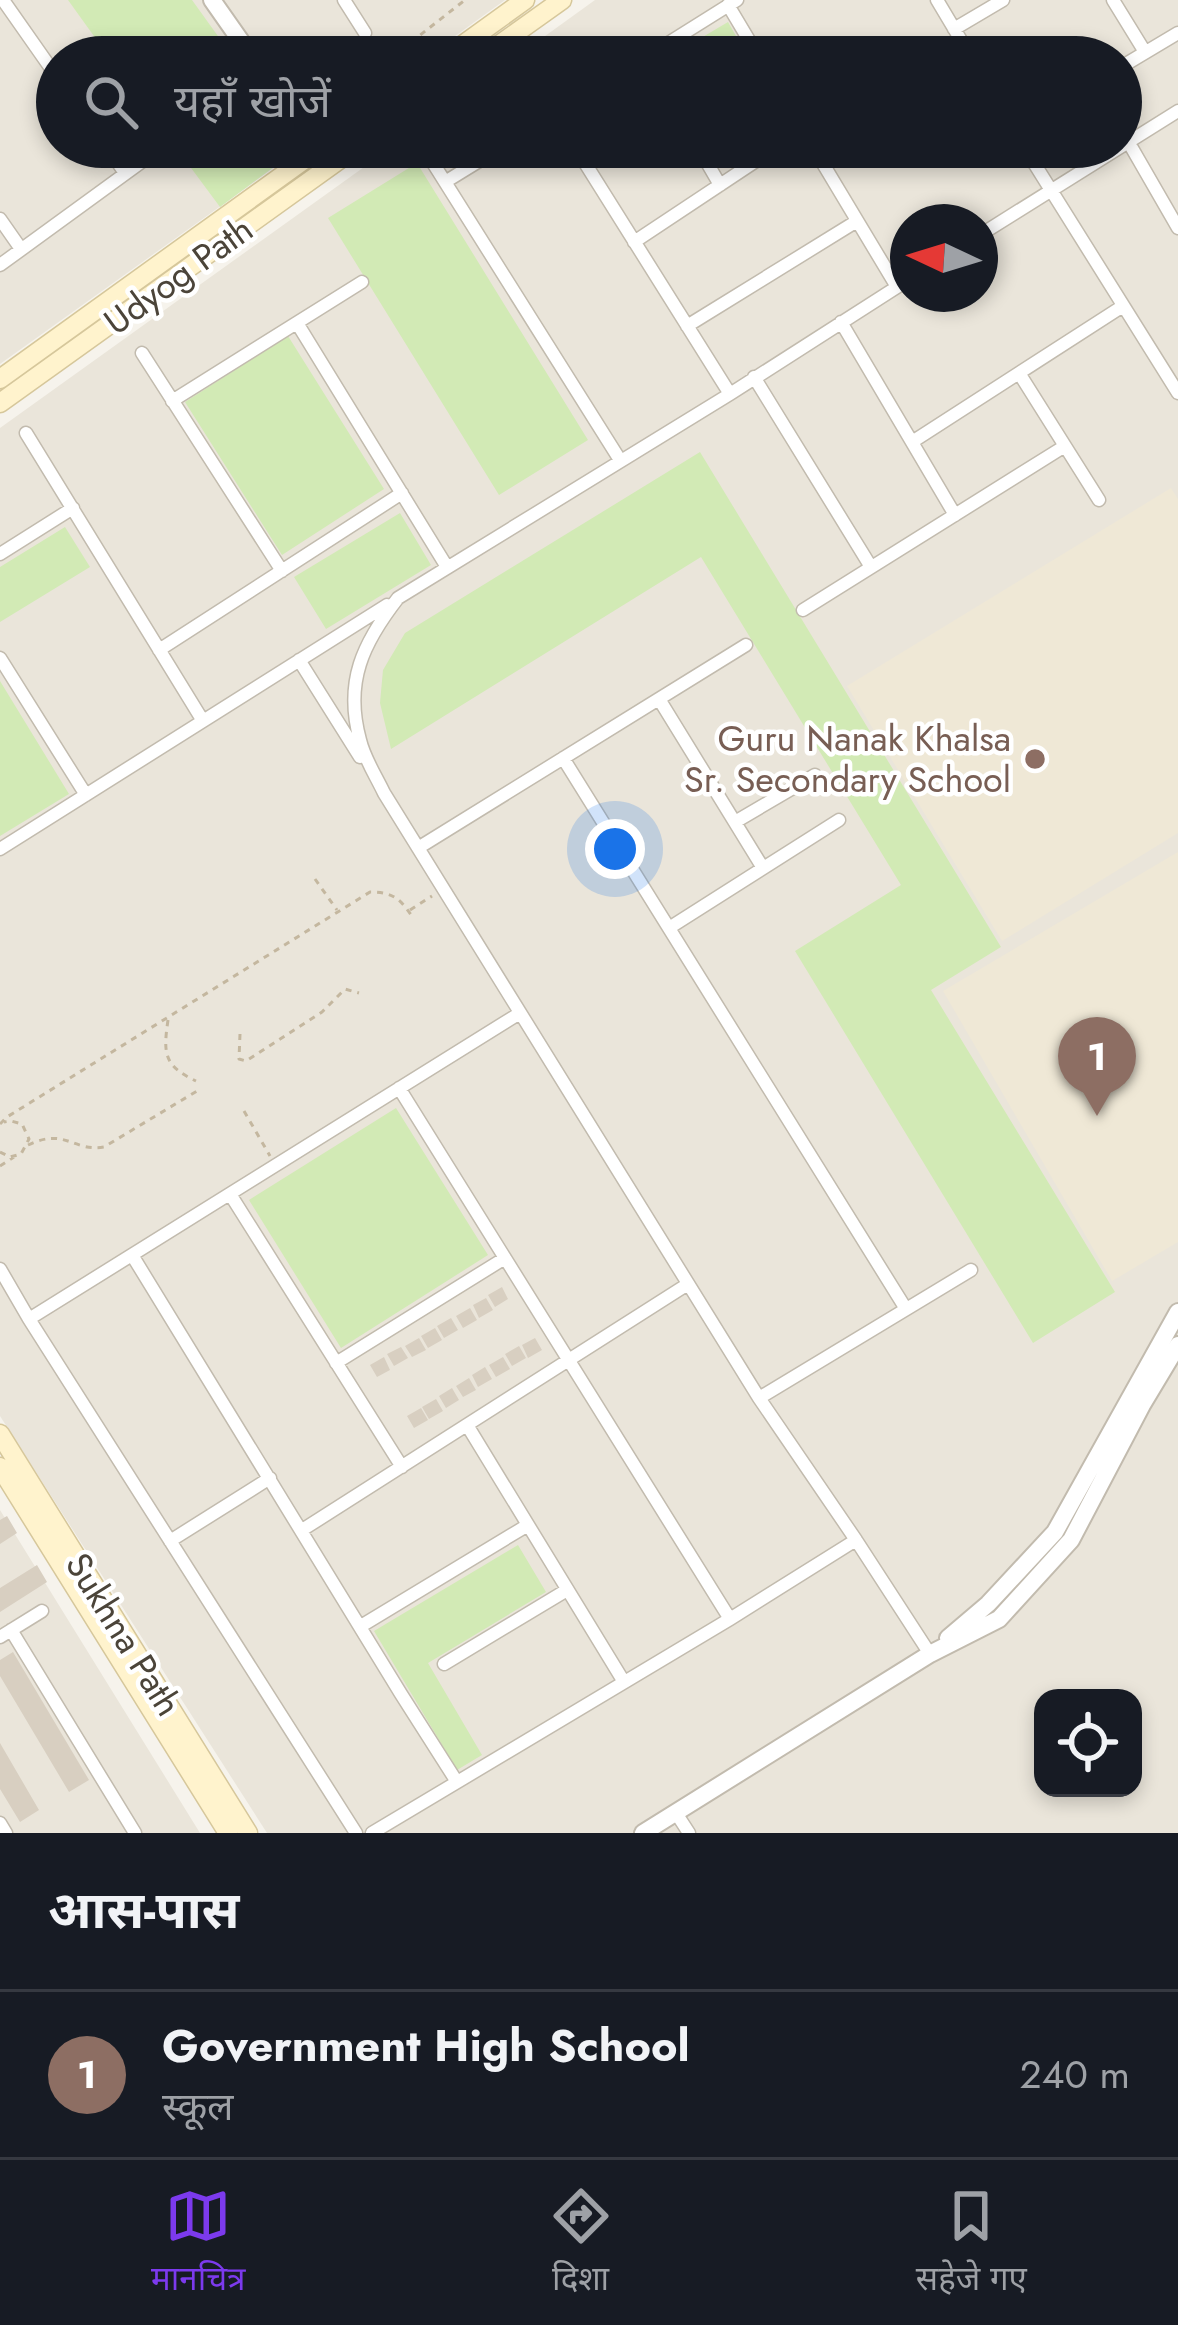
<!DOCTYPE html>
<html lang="hi">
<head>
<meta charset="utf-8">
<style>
  body { margin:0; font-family:Jost,"Noto Sans Devanagari",sans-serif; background:#242831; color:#f1f3f6 }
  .controls { position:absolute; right:36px; bottom:36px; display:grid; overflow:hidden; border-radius:24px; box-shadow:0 6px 18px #0003 }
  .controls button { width:108px; height:108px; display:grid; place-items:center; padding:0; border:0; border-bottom:3px solid #363941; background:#171b24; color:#f1f3f6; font:60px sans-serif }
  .compass { position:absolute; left:890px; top:204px; width:108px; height:108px; border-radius:50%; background:#171b24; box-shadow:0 6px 18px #0003; rotate:274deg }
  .you { position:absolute; left:615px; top:849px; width:42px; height:42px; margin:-30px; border:9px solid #fff; border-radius:50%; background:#1a73e8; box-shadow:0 0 0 18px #1a73e833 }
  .badge { display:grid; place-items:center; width:78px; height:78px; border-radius:50%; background:#7c3aed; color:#fff; font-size:39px; font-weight:700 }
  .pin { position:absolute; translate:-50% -99px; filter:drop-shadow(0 3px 6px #0008) }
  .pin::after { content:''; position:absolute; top:63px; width:42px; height:36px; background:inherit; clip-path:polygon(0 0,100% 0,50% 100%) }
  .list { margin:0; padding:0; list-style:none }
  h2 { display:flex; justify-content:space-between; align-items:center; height:156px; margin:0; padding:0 48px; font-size:51px }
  h2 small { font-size:39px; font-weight:400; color:#9ea1a6 }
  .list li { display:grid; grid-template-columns:78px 1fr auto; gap:36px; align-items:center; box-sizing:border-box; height:168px; padding:0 48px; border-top:3px solid #363941 }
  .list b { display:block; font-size:45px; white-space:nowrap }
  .list p { margin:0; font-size:39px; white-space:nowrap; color:#9ea1a6 }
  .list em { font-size:39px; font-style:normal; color:#9ea1a6 }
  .icon { flex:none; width:66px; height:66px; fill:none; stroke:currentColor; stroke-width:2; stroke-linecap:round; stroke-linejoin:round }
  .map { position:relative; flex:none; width:1178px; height:1833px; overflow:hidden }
  .search { position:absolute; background:#171b24; box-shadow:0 6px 18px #0003; left:36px; right:36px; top:36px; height:132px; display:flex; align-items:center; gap:30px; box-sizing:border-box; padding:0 42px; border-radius:66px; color:#9ea1a6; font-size:45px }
  .sheet { height:324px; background:#171b24 }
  nav { display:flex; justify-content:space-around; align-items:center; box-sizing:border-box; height:168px; border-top:3px solid #363941; background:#171b24; font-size:33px; color:#9ea1a6 }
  nav a { display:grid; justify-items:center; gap:6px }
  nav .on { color:#7c3aed }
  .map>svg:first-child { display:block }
</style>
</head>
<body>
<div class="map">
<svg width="1178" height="1833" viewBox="0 0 1178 1833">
  <rect width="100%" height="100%" fill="#f6f3ec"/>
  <path fill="#eae5da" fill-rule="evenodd" d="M0,0H505L426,57H57V147H303L0,364Z
    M595,0H1178V1833H267L0,1416V428L392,147H1121V57H516ZM908,222H980V294H908ZM1043,1698H1133V1788H1043Z
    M0,1510L200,1833H0Z"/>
  <path fill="#efe8d6" d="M1171,488L1178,499V833L1002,941L847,686Z
    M1178,852V1242L1112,1281L943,991Z"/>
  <path fill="#d2eab5" d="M68,0H192L233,57H109Z
    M728,22L748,57H669Z
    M180,147H297L298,149L220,207L177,149Z
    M417,163L588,440L499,495L328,218Z
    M288,336L384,489L282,555L185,402Z
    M700,452L1001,947L931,990L1115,1292L1033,1343L795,951L901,885L701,557L391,749L380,703L383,670L405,633Z
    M400,513L431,565L326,629L294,577Z
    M65,527L90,567L0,622V567Z
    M0,681L69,794L0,836Z
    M396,1108L488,1255L341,1348L249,1200Z
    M518,1545L546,1592L428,1663L482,1755L457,1770L374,1631Z"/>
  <path fill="#d8cfc1" d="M502,1287L508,1299L495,1307L488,1295Z
    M486,1298L493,1310L479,1318L473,1305Z
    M470,1308L477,1320L463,1328L456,1316Z
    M451,1318L458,1330L444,1338L437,1326Z
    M435,1328L442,1340L428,1348L421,1336Z
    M419,1338L426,1350L412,1357L405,1346Z
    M535,1338L542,1350L528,1358L522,1345Z
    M519,1346L526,1358L512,1366L505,1354Z
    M401,1347L408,1358L394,1366L387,1354Z
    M384,1357L390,1370L377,1377L370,1365Z
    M503,1357L510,1369L496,1377L489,1365Z
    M485,1367L492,1379L478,1387L472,1375Z
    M469,1378L476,1390L463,1397L456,1386Z
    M452,1388L459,1400L446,1408L439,1396Z
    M436,1399L443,1411L429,1419L422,1407Z
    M421,1408L428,1420L414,1428L407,1416Z
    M7,1516L17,1533L0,1544V1520Z
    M37,1565L47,1582L0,1612V1588Z
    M13,1652L89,1780L69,1792L0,1676V1660Z
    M0,1743L39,1810L20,1822L0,1789Z"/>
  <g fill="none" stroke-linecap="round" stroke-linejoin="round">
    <g stroke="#c2bbae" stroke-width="15">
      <path id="minor" d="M3,0L57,77
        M344,0L365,33
        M937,0L971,57
        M1113,0L1145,52
        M728,5L759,57
        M954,29L1003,0
        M646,57L737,0
        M1121,67L1178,33
        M1129,143L1178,228
        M107,147L125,173
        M423,147L620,460
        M575,147L730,394
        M698,147L720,185
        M813,147L897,287
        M1024,147L1178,393
        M445,182L502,147
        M0,219L21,249
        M980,235L1178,111
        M634,242L777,147
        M0,265L162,147
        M908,280L730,394L398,598C363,643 344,682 360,740C364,758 376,776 384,793L759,1398L856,1540L930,1654
        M841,322L955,515
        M297,323L447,567
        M687,326L857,221
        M142,353L282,571
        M1019,373L1099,500
        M754,377L871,567
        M172,401L362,282
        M26,433L203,721
        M912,442L1123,306
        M0,554L73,508
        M803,610L1065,446
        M159,650L402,493
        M0,658L86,795
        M299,660L360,757
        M659,699L763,868
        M563,758L906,1309
        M735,822L815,775
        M418,848L746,645
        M0,849L387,605
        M669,928L839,820
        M399,1088L730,1619
        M230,1194L402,1467
        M132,1255L401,1694L457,1782
        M0,1269L29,1319L356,1833
        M29,1319L520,1013
        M336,1363L505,1258
        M759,1398L971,1270
        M467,1425L624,1682
        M302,1530L688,1284
        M170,1541L270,1478
        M361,1626L528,1525
        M11,1630L135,1833
        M0,1637L42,1611
        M444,1664L567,1590
        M676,1813L689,1833
        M0,1823L6,1833
        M372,1833L730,1619L856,1540"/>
    </g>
    <g stroke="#c2bbae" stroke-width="20">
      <path id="tertiary" d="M212,0L252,57
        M948,1638L988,1604L1055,1532L1178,1312
        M643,1833L930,1654L999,1619L1071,1540L1142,1405L1178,1345"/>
    </g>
    <g stroke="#d6c79b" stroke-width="21">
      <path id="secondary" d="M446,57L525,0
        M482,57L562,0
        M0,379L322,147
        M0,403L357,147
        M0,1434L248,1833
        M0,1467L228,1833"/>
    </g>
    <path stroke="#c4b79f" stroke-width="3" stroke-dasharray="6 6" stroke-linecap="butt" d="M392,57L465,0
      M315,879L337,910
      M410,910L432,896
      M168,1020C163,1054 164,1066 196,1081
      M240,1034L239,1059L246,1061L322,1012L345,989L359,993
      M244,1111L270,1156
      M0,1124L7,1117L370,892C393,892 401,899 413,918
      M28,1145C66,1127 72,1152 104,1147L197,1091
      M0,1152L10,1157L21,1154L29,1139L22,1124L11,1121L4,1122
      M0,1166L14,1157"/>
    <use href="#minor" stroke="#fff" stroke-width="12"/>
    <use href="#tertiary" stroke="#fff" stroke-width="16"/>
    <use href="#secondary" stroke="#fff3cd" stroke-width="18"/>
  </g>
  <circle fill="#8d6e63" stroke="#fff" stroke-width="4.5" cx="1035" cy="759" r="12"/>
  <g text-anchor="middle" stroke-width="9" stroke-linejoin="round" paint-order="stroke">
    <g font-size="36" fill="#4b4439" stroke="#fff">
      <text transform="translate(178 275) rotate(-36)" y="13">Udyog Path</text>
      <text transform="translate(124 1634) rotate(58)" y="13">Sukhna Path</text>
    </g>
    <g font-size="36" fill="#785e54" stroke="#fff" text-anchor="end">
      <text x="1011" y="751">Guru Nanak Khalsa<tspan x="1011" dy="41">Sr. Secondary School</tspan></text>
    </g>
  </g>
</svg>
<div class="controls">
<button><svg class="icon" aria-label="locate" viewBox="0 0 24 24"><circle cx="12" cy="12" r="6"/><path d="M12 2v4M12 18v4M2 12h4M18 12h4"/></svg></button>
</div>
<svg class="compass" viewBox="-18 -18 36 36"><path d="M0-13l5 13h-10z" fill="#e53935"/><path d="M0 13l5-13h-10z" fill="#9ea1a6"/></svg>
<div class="you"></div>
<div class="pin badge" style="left:1097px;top:1116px;background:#8d6e63">1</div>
<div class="search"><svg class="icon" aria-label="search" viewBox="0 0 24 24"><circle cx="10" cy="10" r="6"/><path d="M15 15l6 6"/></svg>यहाँ खोजें</div>
</div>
<section class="sheet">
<h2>आस-पास<small></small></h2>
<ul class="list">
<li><span class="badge" style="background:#8d6e63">1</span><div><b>Government High School</b><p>स्कूल</p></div><em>240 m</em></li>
</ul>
</section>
<nav>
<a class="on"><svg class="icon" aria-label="map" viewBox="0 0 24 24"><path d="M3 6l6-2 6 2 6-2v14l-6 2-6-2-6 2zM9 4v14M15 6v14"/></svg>मानचित्र</a>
<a><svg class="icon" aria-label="directions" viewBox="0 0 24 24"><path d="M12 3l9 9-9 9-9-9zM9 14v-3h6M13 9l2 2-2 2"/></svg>दिशा</a>
<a><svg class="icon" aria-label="saved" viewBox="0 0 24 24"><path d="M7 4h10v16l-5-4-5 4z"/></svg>सहेजे गए</a>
</nav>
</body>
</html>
